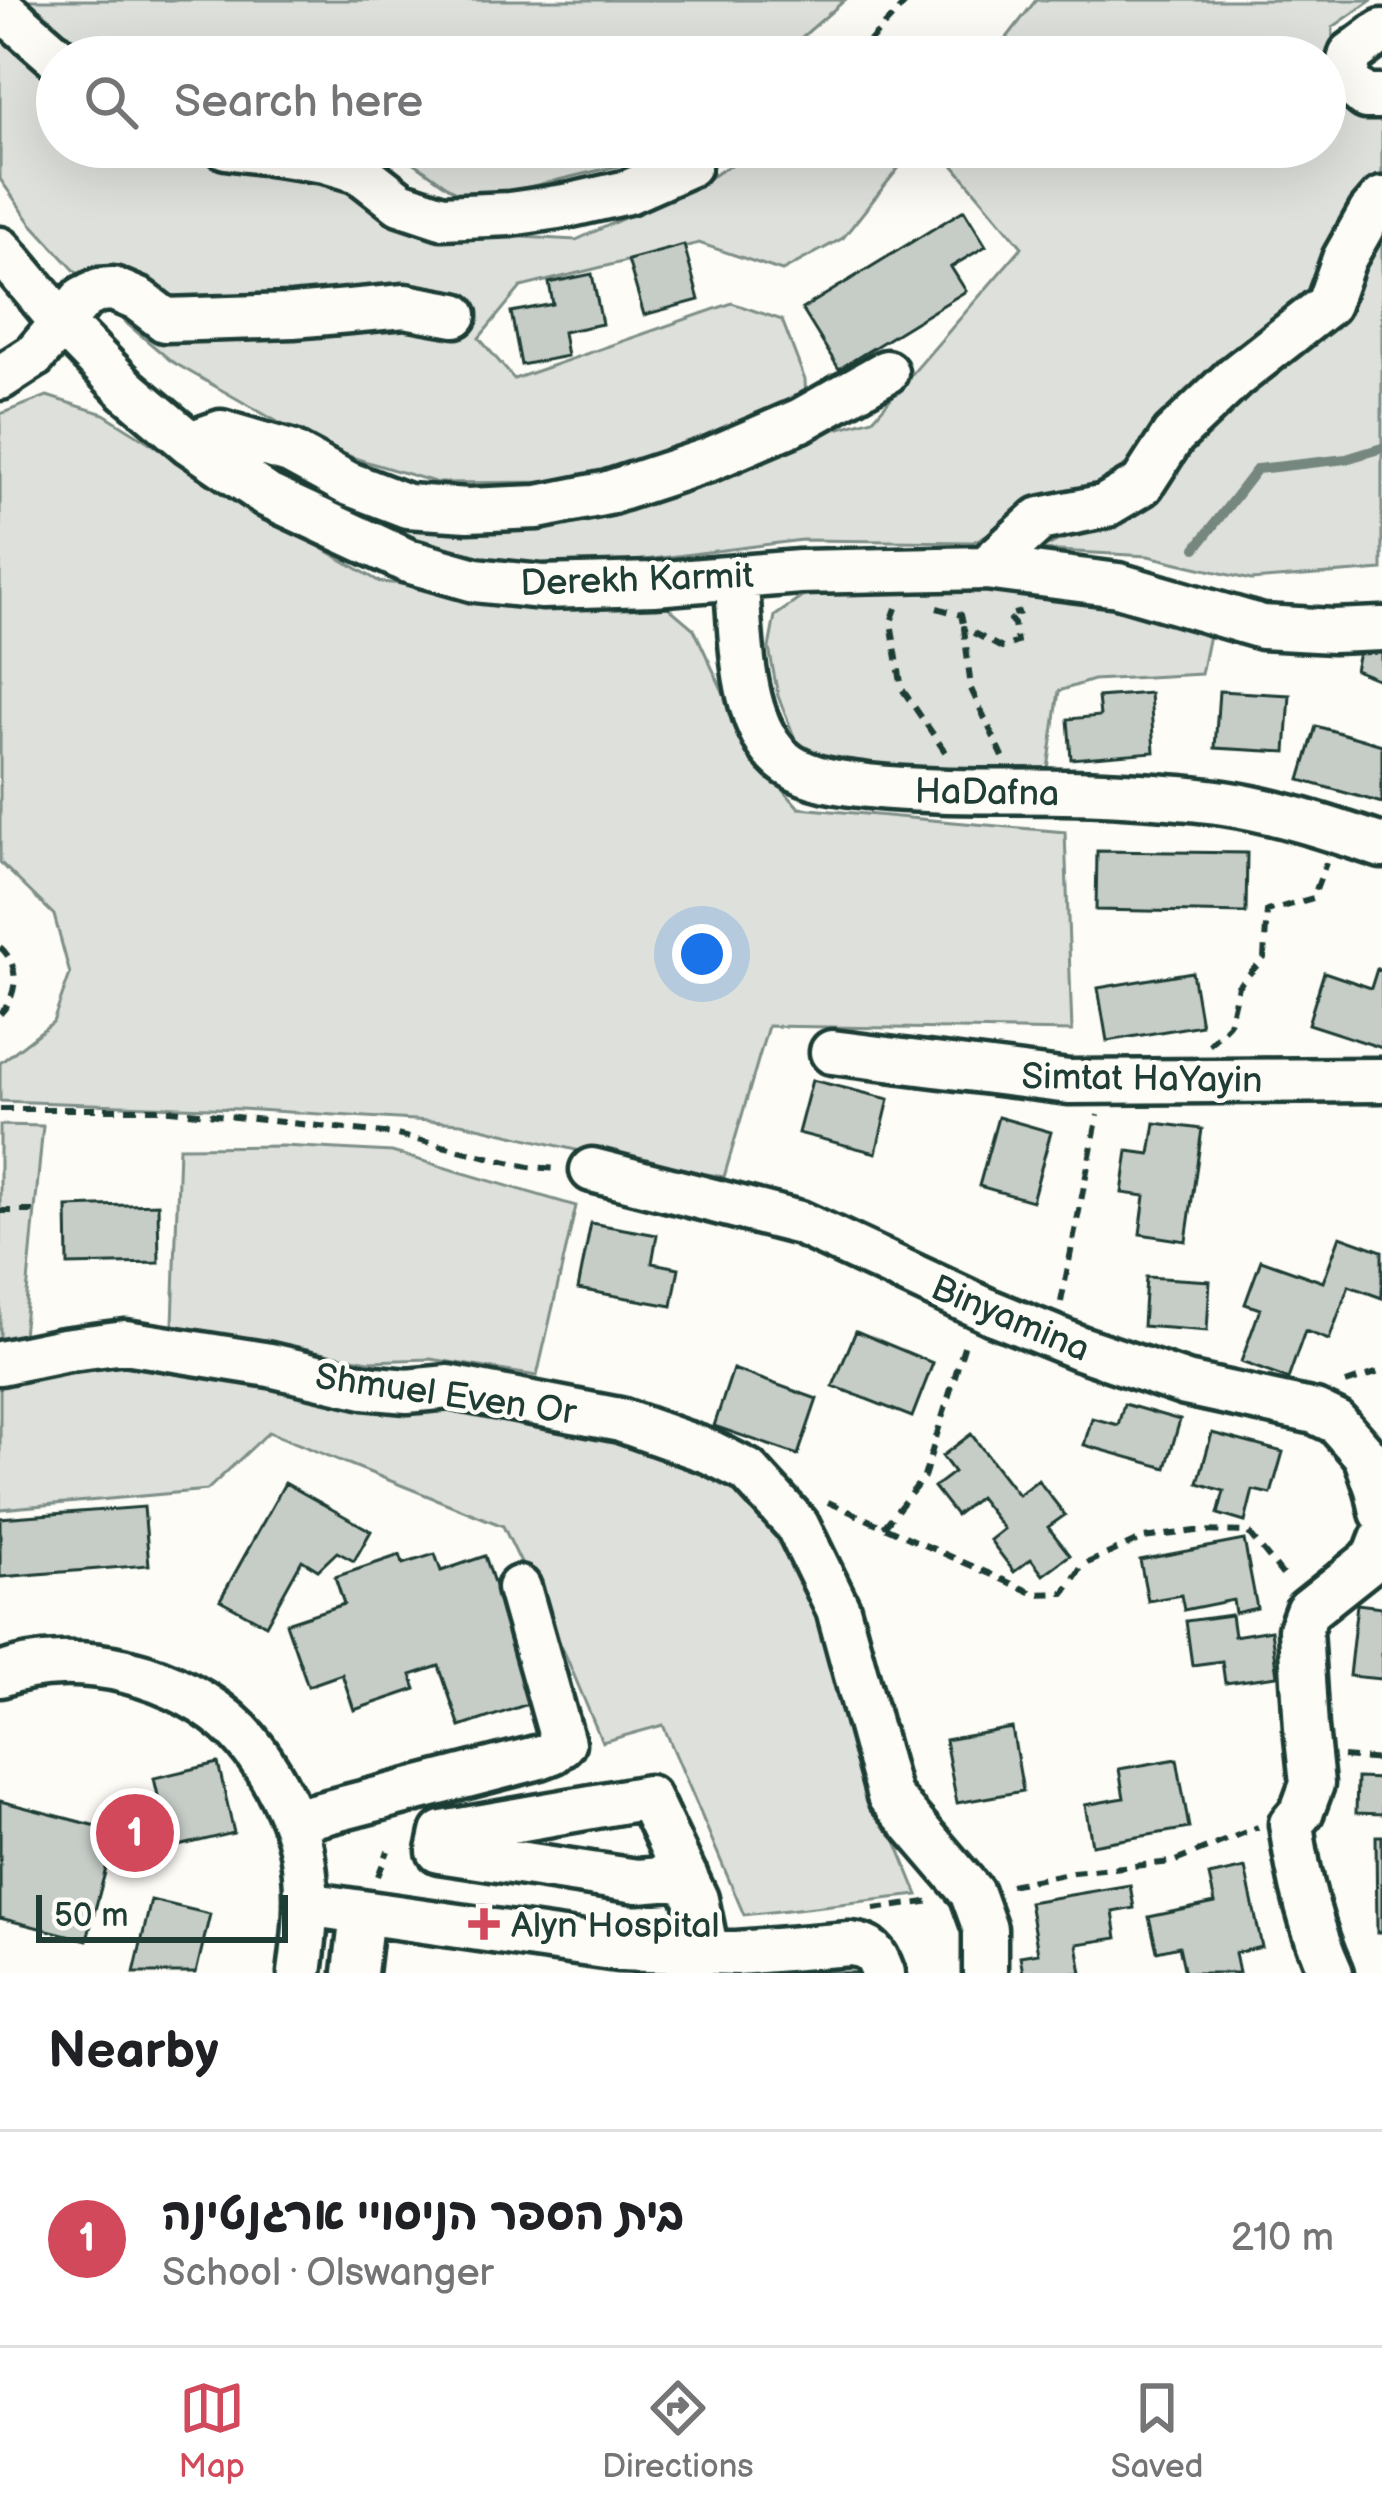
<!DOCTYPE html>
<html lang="en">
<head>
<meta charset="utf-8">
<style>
  body { margin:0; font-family:"Balsamiq Sans","Playpen Sans Hebrew",sans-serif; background:#f2f2f2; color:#202124 }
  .scale { position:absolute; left:36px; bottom:30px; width:252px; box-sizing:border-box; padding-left:12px; border:6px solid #1f3d34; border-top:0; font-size:33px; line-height:42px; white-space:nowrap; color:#1f3d34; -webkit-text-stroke:9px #fdfcf7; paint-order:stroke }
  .you { position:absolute; left:702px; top:954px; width:42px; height:42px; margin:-30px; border:9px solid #fff; border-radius:50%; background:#1a73e8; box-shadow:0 0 0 18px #1a73e833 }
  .badge { display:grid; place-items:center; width:78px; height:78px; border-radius:50%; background:#d1495b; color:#fff; font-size:39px; font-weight:700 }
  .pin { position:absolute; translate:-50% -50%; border:6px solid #fff; box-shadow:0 3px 12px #0006 }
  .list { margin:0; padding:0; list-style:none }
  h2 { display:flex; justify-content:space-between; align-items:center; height:156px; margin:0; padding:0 48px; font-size:51px }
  h2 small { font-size:39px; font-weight:400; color:#757577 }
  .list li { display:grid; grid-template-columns:78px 1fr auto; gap:36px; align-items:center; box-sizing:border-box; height:216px; padding:0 48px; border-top:3px solid #e0e0e0 }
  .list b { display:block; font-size:45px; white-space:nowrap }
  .list p { margin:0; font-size:39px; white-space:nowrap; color:#757577 }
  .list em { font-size:39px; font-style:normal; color:#757577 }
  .icon { flex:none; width:66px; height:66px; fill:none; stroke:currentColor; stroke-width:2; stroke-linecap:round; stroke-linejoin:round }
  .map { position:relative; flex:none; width:1382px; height:1973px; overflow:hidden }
  .search { position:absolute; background:#fff; box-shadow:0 12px 48px #0002; left:36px; right:36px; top:36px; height:132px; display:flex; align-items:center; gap:30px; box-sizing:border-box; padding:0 42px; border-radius:66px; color:#757577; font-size:45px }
  .sheet { height:372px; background:#fff }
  nav { display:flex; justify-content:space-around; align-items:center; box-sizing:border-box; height:168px; border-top:3px solid #e0e0e0; background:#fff; font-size:33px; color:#757577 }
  nav a { display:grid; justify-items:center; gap:6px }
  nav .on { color:#d1495b }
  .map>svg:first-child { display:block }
</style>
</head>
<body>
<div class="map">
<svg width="1382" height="1973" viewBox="0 0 1382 1973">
  <rect width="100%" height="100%" fill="#fdfcf7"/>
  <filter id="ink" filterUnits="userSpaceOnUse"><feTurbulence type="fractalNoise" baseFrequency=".00833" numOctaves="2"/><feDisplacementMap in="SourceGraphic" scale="24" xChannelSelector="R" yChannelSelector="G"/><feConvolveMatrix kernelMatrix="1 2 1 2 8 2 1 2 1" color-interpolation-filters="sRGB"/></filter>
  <g filter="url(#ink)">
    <path fill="#dde0db" stroke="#7e8e88" stroke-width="3" d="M14,0H845L779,57H88L46,30Z
      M1036,0H1372L1333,27L1331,89L1382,107V182L1318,293L1116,496L1053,500L973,542L802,540L605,565L455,573L364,529L359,509L498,522L873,419L1022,247L938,147H1325V57H992Z
      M0,19L57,64V147H185L204,157L275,171L315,175L351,193L449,233L576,240L701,183L760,147H892L901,165L843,238L782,271L699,243L521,287L479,338L514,379L732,303L782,320L805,380L806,398L660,458L556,482L438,483L354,458L302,436L171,361L112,311L31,223L0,179Z
      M392,147H660L639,161L468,201Z
      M1382,219V570L1251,580L1148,556L1040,550L1147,494Z
      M47,396L104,414L247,504L380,582L668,607L694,629L752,754L799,808L1065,832L1072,1031L768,1026L724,1177L601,1156L461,1123L241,1109L0,1101V1063L53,1022L70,974L54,915L0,862V414Z
      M1016,573L1211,625L1201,674L1093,680L1059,691L1048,769L887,773L828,765L797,744L778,696L769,648L775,616L802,597L884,578Z
      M0,1125L43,1126L23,1336L0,1341Z
      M283,1146L392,1152L576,1206L537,1376L431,1359L369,1361L173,1325L179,1147Z
      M90,1352L543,1412L747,1486L799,1553L880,1802L918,1895L744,1915L663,1725L602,1742L566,1656L503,1526L269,1432L207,1490L0,1509V1371Z"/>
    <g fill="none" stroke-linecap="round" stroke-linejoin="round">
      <path stroke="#75877f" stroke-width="10" d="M1196,548L1257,469L1346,459L1382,448"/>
    </g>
    <path fill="#c6cdc7" stroke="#1f3d34" stroke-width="3" d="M964,210L986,246L951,267L966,291L839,369L802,309Z
      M684,245L699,300L644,315L628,260Z
      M592,274L602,324L563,332L567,356L521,365L511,312L553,304L549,283Z
      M1363,636L1382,641V681L1355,670Z
      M1219,691L1290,695L1286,752L1215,748Z
      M1150,693L1154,752L1071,759L1068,719L1100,716L1098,697Z
      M1316,726L1382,745V803L1300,780Z
      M1097,851L1247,853L1246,913L1096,910Z
      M1377,969L1382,971V1048L1308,1024L1324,972L1371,988Z
      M1192,972L1201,1025L1107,1041L1098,988Z
      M812,1080L889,1099L876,1153L798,1133Z
      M998,1117L1051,1132L1032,1201L979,1186Z
      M1155,1123L1202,1129L1186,1241L1140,1234L1145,1196L1122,1193L1128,1151L1150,1154Z
      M158,1204L159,1263L68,1265L67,1207Z
      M591,1223L657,1235L652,1263L679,1268L672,1306L578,1289Z
      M1340,1236L1382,1251V1298L1349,1286L1329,1340L1305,1331L1288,1379L1241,1362L1260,1309L1245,1304L1261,1260L1323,1282Z
      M1146,1277L1210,1281L1207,1331L1143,1326Z
      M856,1331L933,1363L912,1417L833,1386Z
      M733,1369L817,1399L798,1455L714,1426Z
      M1124,1404L1180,1420L1166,1468L1084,1445L1092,1418L1118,1425Z
      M1212,1433L1283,1452L1271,1494L1253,1490L1245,1522L1218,1514L1224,1491L1198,1483Z
      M971,1434L1018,1495L1038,1480L1065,1515L1048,1527L1070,1555L1043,1575L1031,1559L1014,1572L990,1540L1004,1529L979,1497L956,1515L934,1487L954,1472L942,1456Z
      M285,1483L371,1531L354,1561L337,1552L318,1570L302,1560L266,1625L220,1600Z
      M144,1507L149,1565L0,1577V1518Z
      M1244,1540L1257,1608L1235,1613L1233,1600L1184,1610L1181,1595L1148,1601L1140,1560Z
      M435,1554L441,1571L485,1556L534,1702L460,1727L439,1666L411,1675L416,1689L354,1710L342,1674L308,1686L286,1623L344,1604L335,1577L400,1555L403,1564Z
      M1357,1604L1382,1607V1679L1349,1676Z
      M1231,1615L1234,1636L1271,1630L1277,1676L1225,1683L1222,1661L1192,1665L1186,1621Z
      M1012,1728L1023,1791L957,1803L945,1740Z
      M1177,1759L1189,1828L1092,1845L1085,1805L1124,1798L1119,1769Z
      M218,1763L234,1833L170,1848L154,1778Z
      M1357,1778L1382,1779V1814L1356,1813Z
      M0,1801L116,1831L87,1940L0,1918Z
      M1376,1836H1382V1933H1377Z
      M1245,1868L1262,1947L1235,1953L1239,1973H1185L1179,1946L1157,1951L1149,1917L1215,1903L1209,1876Z
      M1130,1885L1134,1908L1113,1912L1117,1938L1077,1944L1082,1973H1023L1020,1956L1038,1953L1029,1902Z
      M151,1900L210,1914L196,1973H134Z
      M856,1955L860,1973H774Z"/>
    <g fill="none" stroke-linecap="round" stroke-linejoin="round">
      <g stroke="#1f3d34" stroke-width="51">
        <path id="minor" d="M0,7L57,57
          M1382,31L1351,54L1344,79L1366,97H1382
          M226,147L325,161L359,171L400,203L442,217L510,214L571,205L628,192L689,165
          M0,249L62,323L127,390L190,443L268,496L408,561L475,580L542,587L654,584L800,572L986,568L1118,585L1262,627L1333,631L1382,629
          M0,378L34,356L83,298L99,290L113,289L139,300L165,320L293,316L405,306L455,315
          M190,443L221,432L290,452L347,483L407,506L468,510L538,507L608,493L708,460L801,420L886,372
          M986,568L1040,519L1105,506L1142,484L1173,436L1235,377L1328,304L1344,259L1370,213L1382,199
          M736,577C742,632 738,730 789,765C812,780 842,783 868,786C953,795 1038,789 1123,794C1157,796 1191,798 1224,803C1277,811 1331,829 1382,846
          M832,1052L1069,1082L1382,1080
          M592,1170L800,1223L991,1312L1080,1348L1186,1384L1315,1412L1336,1422L1365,1455L1377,1489L1382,1512
          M0,1363L63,1350L125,1342L270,1365L364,1387L407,1391L449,1387L620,1420L710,1452L748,1471L797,1525L838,1609L889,1796L972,1893L985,1929V1973
          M0,1675C76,1647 182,1674 239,1732C261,1755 280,1789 292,1818C312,1867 307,1923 300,1973
          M293,1821L540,1757L553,1752L563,1743L519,1588
          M686,1877L637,1881L439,1851L443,1833L648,1797L696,1899L707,1952
          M306,1904L618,1949L737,1953L850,1944C871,1946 876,1953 883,1973
          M355,1973L362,1913
          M1331,1973C1309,1925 1298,1876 1291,1824L1302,1811L1312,1784L1306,1728L1300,1630L1307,1611L1375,1557L1382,1539"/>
      </g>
      <path stroke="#1f3d34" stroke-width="6" stroke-dasharray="12 9" stroke-linecap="butt" d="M855,57L908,0
        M896,608L891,622L902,689L946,753
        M937,608L961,615L964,628
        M1003,757L971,689L964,628L1002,648L1017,642L1014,624L1007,616L1021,612
        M0,947C21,965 18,996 0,1014
        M1209,1045L1229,1024L1238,986L1264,958L1267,911L1313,898L1326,863
        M0,1109H162L393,1134L529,1167L559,1169
        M0,1211H37
        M1061,1302L1098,1115
        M1346,1383L1382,1371
        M828,1502L1035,1594L1064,1593L1083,1565L1143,1538L1196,1531L1248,1532L1286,1579
        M884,1527L924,1477L965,1343
        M1343,1757L1382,1760
        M378,1876L388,1851
        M1010,1885L1073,1872L1173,1862L1258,1827
        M874,1909L933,1901"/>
      <use href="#minor" stroke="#fdfcf7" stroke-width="42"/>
    </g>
  </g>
  <path fill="#d1495b" stroke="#fdfcf7" stroke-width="4.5" d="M478 1906h12v12h12v12h-12v12h-12v-12h-12v-12h12z"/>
  <g text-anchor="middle" stroke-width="9" stroke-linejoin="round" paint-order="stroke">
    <g font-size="36" fill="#1f3d34" stroke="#fdfcf7">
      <text transform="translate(637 578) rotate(-2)" y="13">Derekh Karmit</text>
      <text transform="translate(987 791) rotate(1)" y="13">HaDafna</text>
      <text transform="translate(1142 1077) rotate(1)" y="13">Simtat HaYayin</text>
      <text transform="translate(1011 1317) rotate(23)" y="13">Binyamina</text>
      <text transform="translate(446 1393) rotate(8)" y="13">Shmuel Even Or</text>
    </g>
    <g font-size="36" fill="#1f3d34" stroke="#fdfcf7" text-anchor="start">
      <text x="511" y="1937">Alyn Hospital</text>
    </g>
  </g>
</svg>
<div class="scale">50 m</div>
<div class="you"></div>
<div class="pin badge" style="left:135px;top:1833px">1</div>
<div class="search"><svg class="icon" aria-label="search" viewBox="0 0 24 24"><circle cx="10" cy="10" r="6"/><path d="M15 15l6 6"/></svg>Search here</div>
</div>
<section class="sheet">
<h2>Nearby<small></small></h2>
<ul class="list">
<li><span class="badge">1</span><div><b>בית הספר הניסויי ארגנטינה</b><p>School · Olswanger</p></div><em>210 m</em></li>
</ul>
</section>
<nav>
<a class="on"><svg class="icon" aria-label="map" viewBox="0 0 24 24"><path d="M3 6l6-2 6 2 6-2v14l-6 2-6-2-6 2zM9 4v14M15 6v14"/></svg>Map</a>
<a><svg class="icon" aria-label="directions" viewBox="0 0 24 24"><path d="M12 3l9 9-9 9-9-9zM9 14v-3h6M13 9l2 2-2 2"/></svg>Directions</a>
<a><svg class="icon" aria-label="saved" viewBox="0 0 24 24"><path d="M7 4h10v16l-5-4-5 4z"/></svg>Saved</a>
</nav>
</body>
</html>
